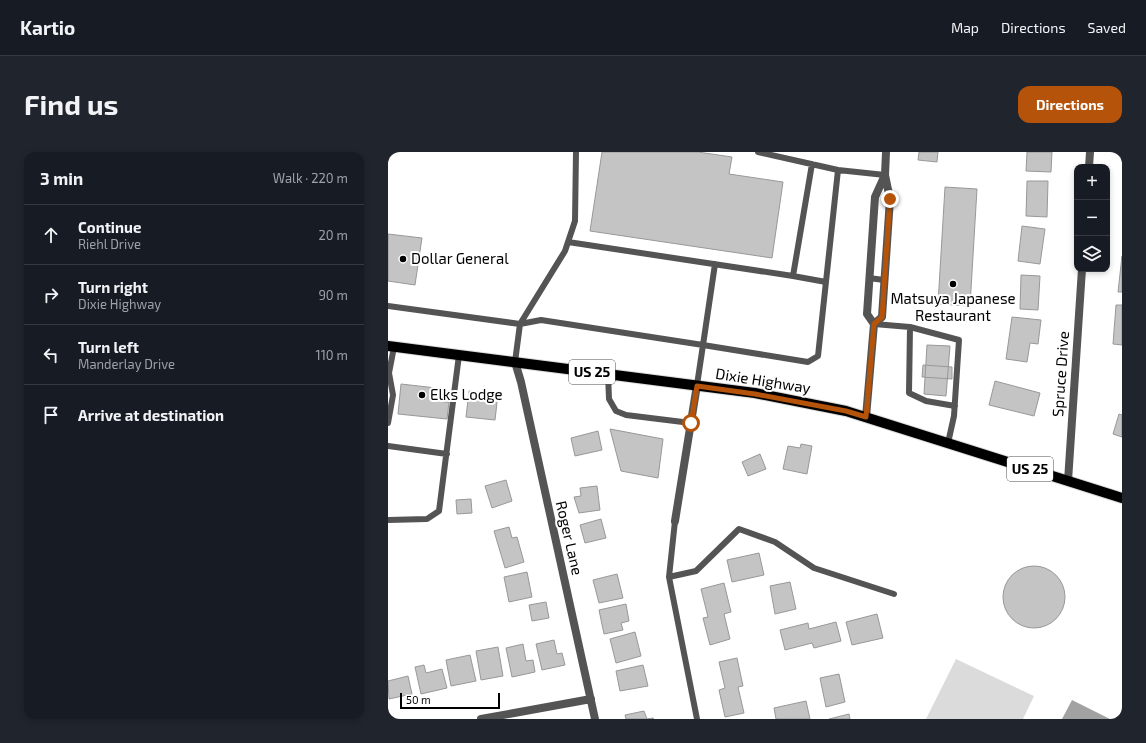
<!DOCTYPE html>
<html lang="en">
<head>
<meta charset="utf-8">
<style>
  body { margin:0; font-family:"Exo 2",sans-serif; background:#20242c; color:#f1f3f6 }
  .controls { position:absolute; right:12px; top:12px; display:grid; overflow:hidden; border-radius:8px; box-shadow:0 2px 6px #0003 }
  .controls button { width:36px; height:36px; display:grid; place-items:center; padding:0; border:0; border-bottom:1px solid #363941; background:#171b24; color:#f1f3f6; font:20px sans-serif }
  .scale { position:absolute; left:12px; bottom:10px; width:100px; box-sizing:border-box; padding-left:4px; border:2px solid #000; border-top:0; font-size:11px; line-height:14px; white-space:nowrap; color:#000; -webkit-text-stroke:3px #fff; paint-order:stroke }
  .stop { position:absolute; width:12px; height:12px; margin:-9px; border:3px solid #b45309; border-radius:50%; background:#fff }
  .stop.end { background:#b45309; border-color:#fff; box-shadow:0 1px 4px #0008 }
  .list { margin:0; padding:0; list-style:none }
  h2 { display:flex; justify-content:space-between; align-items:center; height:52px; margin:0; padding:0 16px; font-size:17px }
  h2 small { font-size:13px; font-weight:400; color:#9ea1a6 }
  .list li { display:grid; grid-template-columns:26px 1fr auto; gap:12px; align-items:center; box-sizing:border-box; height:60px; padding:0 16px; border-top:1px solid #363941 }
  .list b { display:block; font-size:15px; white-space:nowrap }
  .list p { margin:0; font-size:13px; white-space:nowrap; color:#9ea1a6 }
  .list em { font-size:13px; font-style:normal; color:#9ea1a6 }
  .icon { flex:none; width:22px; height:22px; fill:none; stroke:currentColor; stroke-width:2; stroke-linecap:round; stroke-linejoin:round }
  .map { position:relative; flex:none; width:734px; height:567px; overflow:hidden; border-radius:12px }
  header { display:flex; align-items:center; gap:24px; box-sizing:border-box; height:56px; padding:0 20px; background:#171b24; border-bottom:1px solid #363941 }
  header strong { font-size:19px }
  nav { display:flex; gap:22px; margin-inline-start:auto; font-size:14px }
  .intro { display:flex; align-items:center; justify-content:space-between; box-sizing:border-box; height:96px; padding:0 24px }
  h1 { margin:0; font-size:28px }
  .button { padding:10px 18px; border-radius:12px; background:#b45309; color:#fff; font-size:14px; font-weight:700 }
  main { display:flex; gap:24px; padding:0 24px }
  aside { flex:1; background:#171b24; border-radius:12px; box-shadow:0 2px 6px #0003 }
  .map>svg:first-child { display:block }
</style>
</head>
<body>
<header>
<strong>Kartio</strong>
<nav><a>Map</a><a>Directions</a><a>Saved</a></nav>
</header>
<div class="intro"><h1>Find us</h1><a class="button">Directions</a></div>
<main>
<aside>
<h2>3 min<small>Walk · 220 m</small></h2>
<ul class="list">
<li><svg class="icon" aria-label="ahead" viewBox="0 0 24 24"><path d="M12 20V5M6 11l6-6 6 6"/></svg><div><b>Continue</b><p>Riehl Drive</p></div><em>20 m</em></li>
<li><svg class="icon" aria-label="right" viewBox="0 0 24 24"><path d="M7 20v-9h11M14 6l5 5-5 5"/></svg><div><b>Turn right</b><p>Dixie Highway</p></div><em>90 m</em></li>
<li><svg class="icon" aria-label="left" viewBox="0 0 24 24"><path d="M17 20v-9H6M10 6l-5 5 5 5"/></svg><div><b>Turn left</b><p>Manderlay Drive</p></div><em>110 m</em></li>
<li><svg class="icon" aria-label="arrive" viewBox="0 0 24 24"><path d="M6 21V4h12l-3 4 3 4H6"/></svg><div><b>Arrive at destination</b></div></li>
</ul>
</aside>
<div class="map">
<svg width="734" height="567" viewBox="0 0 734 567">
  <rect width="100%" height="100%" fill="#fff"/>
  <path fill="#dbdbdb" d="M568,507L646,544L635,567H538Z"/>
  <path fill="#a2a2a2" d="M684,548L722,567H674Z"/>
  <path fill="#c4c4c4" stroke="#989898" d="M214,0H310L344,5L341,22L395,30L384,106L202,79Z
    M531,0H550L549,10L530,8Z
    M639,0H664L663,20L638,19Z
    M639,29H660L659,65L638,64Z
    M557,35L589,37L582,154L550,152Z
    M634,74L657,77L652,112L630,109Z
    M0,82L34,86L27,133L0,129Z
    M734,104V140H730Z
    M633,123L652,124L650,158L632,157Z
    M728,153H734V193L725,192Z
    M624,165L653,168L650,192L642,191L639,210L618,207Z
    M539,193L562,194L558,244L536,242Z
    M535,213L564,215V227L534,225Z
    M607,229L652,241L646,264L601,253Z
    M13,232L57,237L55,250H61L59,267L10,262Z
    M81,239L110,242L107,268L78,265Z
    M731,262L734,263V285L725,282Z
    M222,277L275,287L270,326L233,319Z
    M210,279L214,298L187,304L183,286Z
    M413,292L424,294L419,322L395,317L400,294L412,296Z
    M372,302L378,317L360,324L354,310Z
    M118,328L124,349L104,356L97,334Z
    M209,334L212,358L191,361L186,345L193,344L192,336Z
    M83,347L84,361L69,362L68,348Z
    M213,367L218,386L197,391L192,373Z
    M121,375L124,386L129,385L136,410L117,416L106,379Z
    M371,401L376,423L344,430L339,408Z
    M615 445a31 31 0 1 1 62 0a31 31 0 1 1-62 0Z
    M139,420L144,445L121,450L116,425Z
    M229,422L235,446L211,451L205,428Z
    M402,430L408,457L387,462L382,434Z
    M336,431L343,460L336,462L342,487L322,493L315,466L320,465L313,437Z
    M158,450L161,466L144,469L141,453Z
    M238,452L241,469L233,471L235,478L216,482L211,458Z
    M489,462L495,486L464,493L458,470Z
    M448,470L453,489L426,496L424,491L397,498L392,478L420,471L421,477Z
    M247,480L253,504L228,511L222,487Z
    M166,488L169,502L174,501L177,513L154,518L148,492Z
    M135,492L138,509L145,508L147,520L124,525L118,496Z
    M110,495L115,524L93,528L88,499Z
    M82,503L88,529L63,534L58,508Z
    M349,506L355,534L350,535L356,561L337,565L331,538L337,536L331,510Z
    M36,513L38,521L54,517L59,536L33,542L27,515Z
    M255,513L260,534L232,539L228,519Z
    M451,522L457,550L438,555L432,526Z
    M20,524L24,542L1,547L0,529Z
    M418,549L422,567H388L386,556Z
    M256,559L259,567L265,566L266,567H238L237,563Z
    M461,562L462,567H441Z"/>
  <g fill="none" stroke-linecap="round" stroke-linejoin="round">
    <g stroke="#dbdbdb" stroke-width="12">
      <path id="primary" d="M0,194L367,241L458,259L734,346"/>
    </g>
    <path stroke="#545454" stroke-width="6" d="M370,0L450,18
      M180,90L405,124L424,12
      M405,124L438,130
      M481,126L496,128
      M0,154L132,172L153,168L315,193L327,112
      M486,172L522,175L571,188L566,264L560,291
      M522,175L521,241L538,249L567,254
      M127,210L132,172L177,99L187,69L188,0
      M0,222L1,221L6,195
      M220,222L221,247L228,259L238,263L303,271
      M309,233L315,193L420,210L430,204L450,18L497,23
      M0,271L5,243L1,221
      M0,294L59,302
      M0,368L39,367L51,359L71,203
      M287,369L281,425L309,567
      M281,425L308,419L351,377L387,390L426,416L506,442"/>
    <path stroke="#545454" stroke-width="8" d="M701,15L702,0
      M486,172L479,162L487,45L497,23
      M127,210L133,230L207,567
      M478,265L486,172L494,165L502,47L497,23L498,0
      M680,329L694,117
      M287,369L309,233
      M93,567L203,547"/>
    <use href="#primary" stroke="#000" stroke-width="10"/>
  </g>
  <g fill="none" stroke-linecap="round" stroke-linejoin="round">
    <path stroke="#b45309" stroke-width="5" d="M303,271L309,234L367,242L458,259L478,265L486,172L494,165L502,47"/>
  </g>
  <g fill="#000" stroke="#fff" stroke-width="1.5">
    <circle cx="15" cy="107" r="4"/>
    <circle cx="565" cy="132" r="4"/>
    <circle cx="34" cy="243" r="4"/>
  </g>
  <g text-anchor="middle" stroke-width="4" stroke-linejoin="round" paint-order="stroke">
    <g fill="#fff" stroke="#4c4c4c" stroke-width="1">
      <rect x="181" y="208" width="46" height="24" rx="3"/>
      <rect x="619" y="305" width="46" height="24" rx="3"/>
    </g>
    <g font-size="14" font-weight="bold" fill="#000">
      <text x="204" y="225">US 25</text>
      <text x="642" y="322">US 25</text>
    </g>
    <g font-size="15" fill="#000" stroke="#fff" text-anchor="start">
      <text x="23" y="112">Dollar General</text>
      <text x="565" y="152" text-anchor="middle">Matsuya Japanese<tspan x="565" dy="17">Restaurant</tspan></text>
      <text x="42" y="248">Elks Lodge</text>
    </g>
    <g font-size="15" fill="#000" stroke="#fff">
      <text transform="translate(673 222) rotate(-86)" y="5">Spruce Drive</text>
      <text transform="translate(375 229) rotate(9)" y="5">Dixie Highway</text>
      <text transform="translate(181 386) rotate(77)" y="5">Roger Lane</text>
    </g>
  </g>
</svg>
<div class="controls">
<button>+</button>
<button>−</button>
<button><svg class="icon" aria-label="layers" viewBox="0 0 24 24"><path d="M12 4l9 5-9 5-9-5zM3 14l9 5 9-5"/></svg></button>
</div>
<div class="scale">50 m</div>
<div class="stop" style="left:303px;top:271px"></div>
<div class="stop end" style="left:502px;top:47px"></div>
</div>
</main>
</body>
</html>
